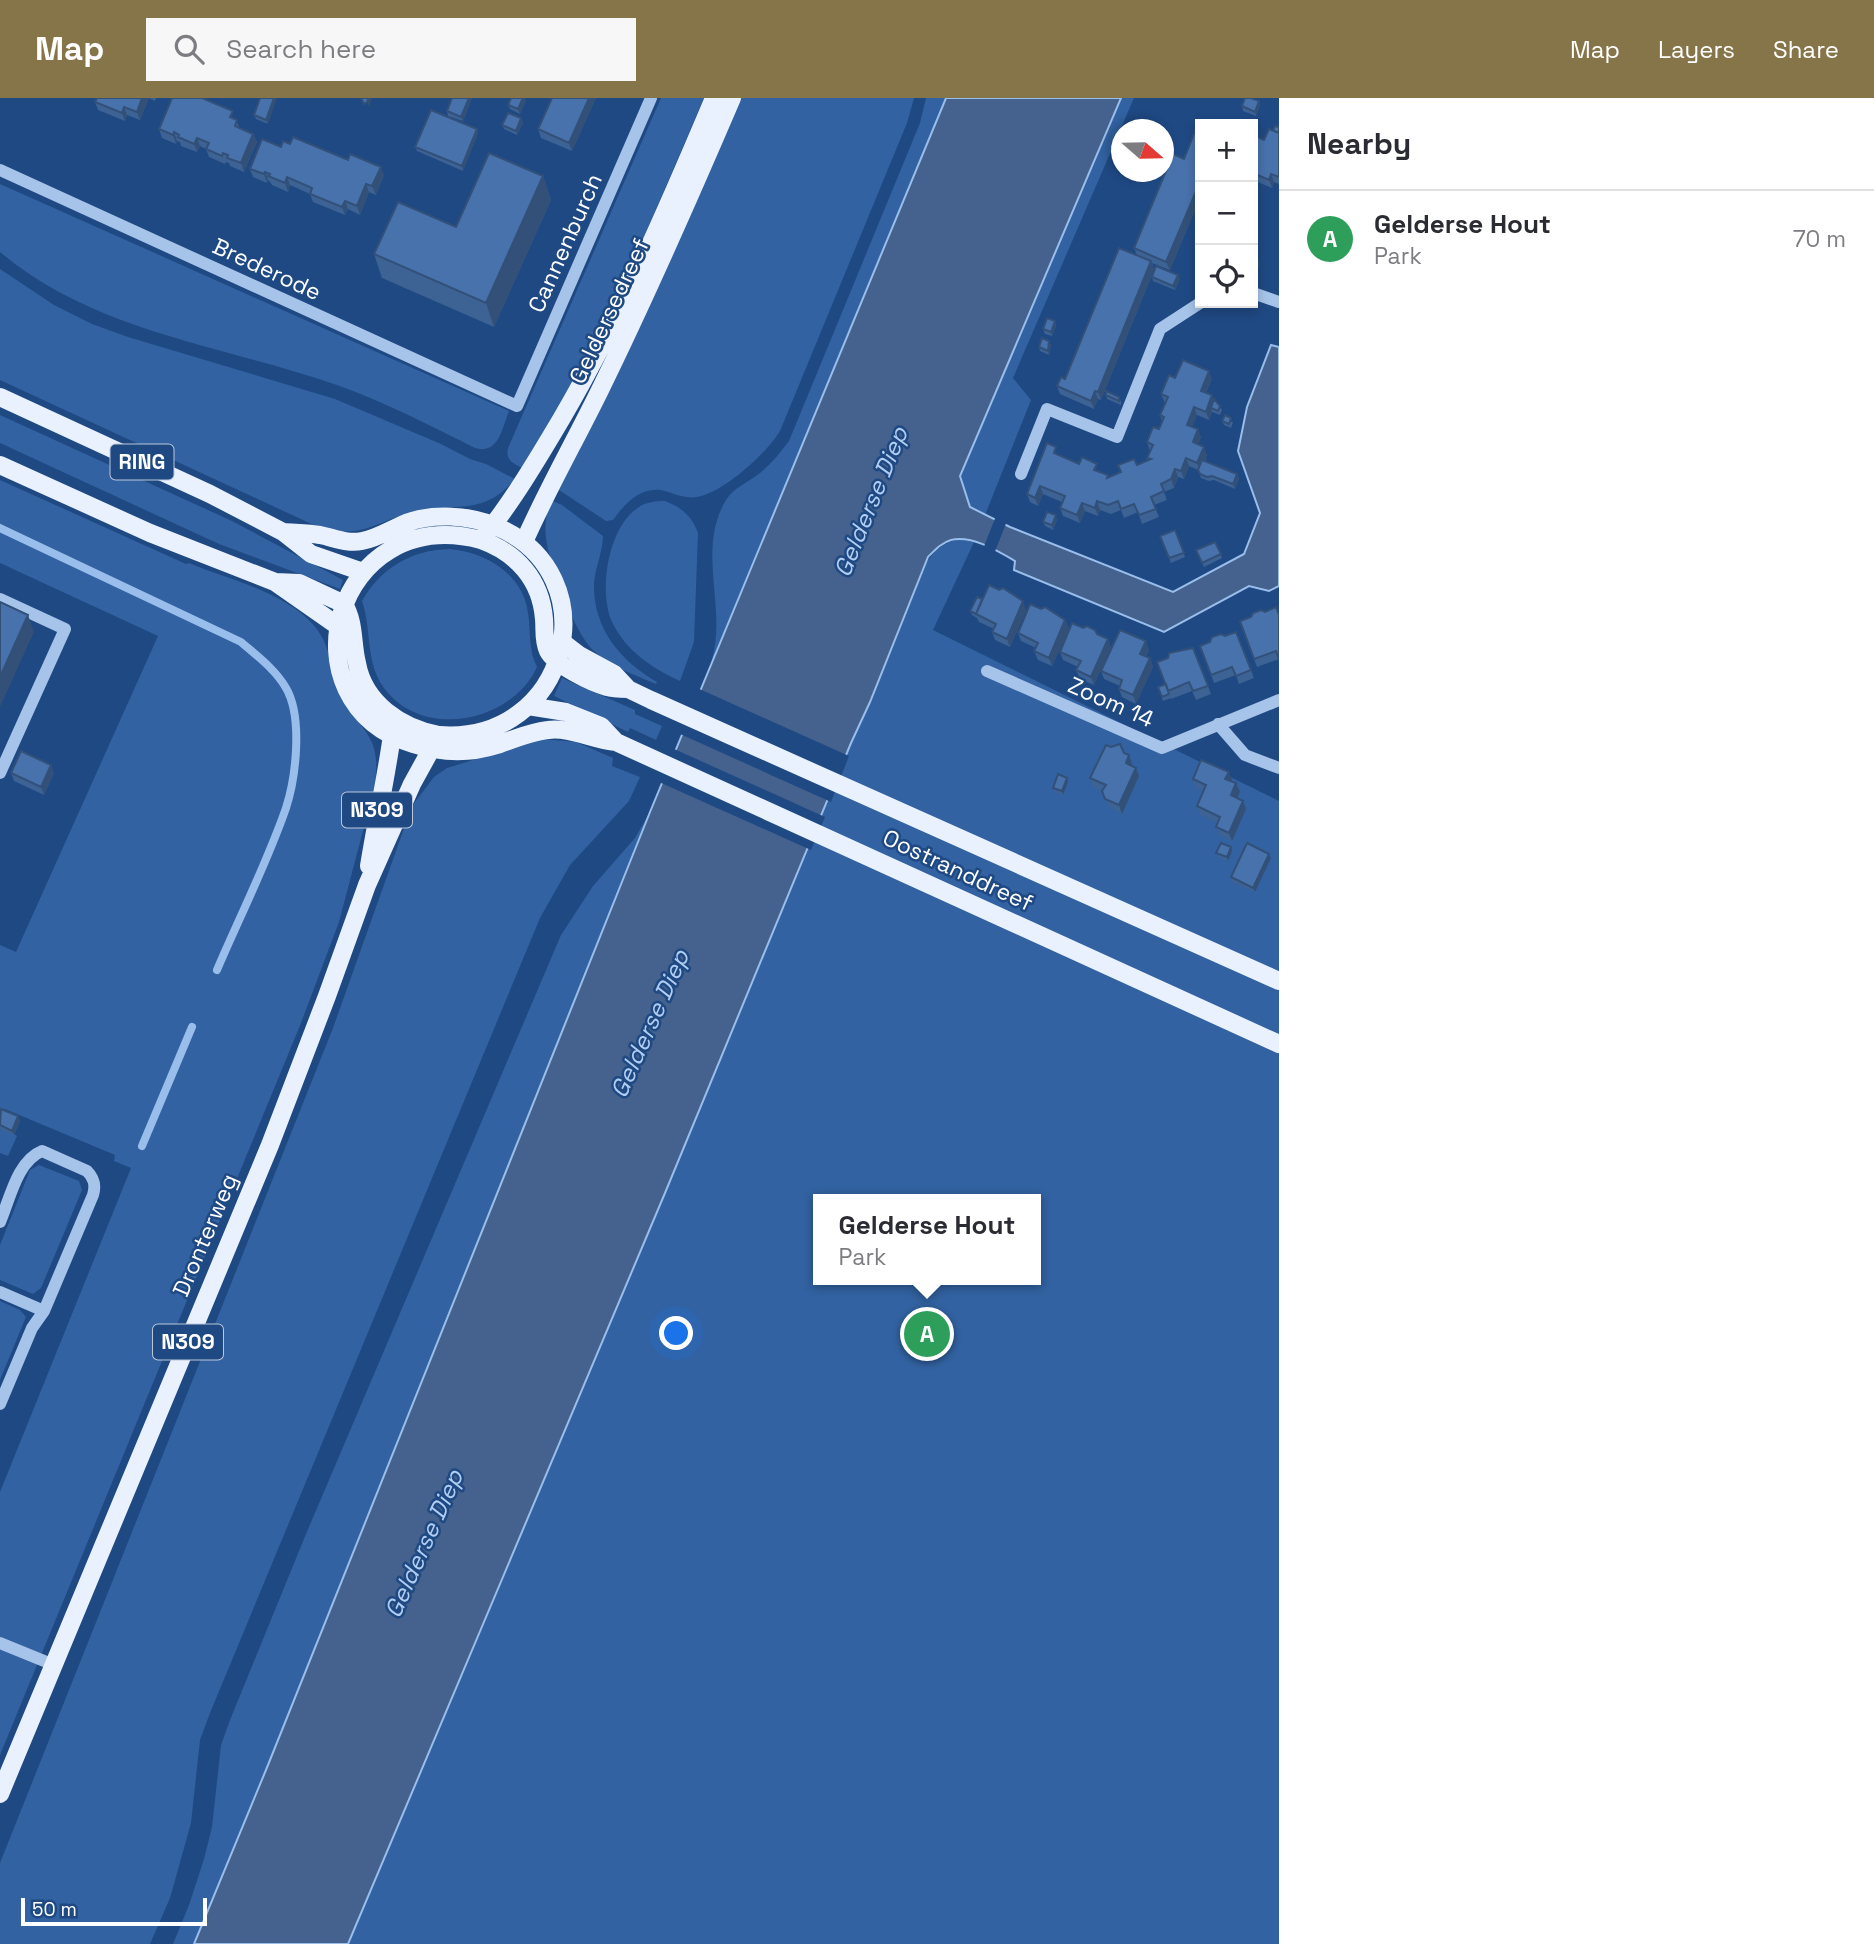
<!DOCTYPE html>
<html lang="en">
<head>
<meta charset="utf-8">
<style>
  body { margin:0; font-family:"Space Grotesk",sans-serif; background:#f7f7f7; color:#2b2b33 }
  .controls { position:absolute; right:21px; top:21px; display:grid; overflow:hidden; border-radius:0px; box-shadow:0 4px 10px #0003 }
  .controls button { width:63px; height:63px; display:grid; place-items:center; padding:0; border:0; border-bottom:2px solid #e1e1e2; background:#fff; color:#2b2b33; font:35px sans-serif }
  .compass { position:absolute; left:1111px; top:21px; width:63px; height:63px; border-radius:50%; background:#fff; box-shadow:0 4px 10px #0003; rotate:110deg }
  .scale { position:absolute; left:21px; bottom:18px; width:186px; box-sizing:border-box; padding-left:7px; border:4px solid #fff; border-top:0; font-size:19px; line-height:24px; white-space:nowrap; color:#fff; -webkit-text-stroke:5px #1f4983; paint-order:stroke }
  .you { position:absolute; left:677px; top:1236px; width:24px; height:24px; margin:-18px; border:5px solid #fff; border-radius:50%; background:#1a73e8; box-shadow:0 0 0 10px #1a73e833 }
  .badge { display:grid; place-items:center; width:46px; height:46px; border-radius:50%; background:#87754a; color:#fff; font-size:23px; font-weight:700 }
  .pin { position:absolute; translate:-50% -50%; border:4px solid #fff; box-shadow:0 2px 7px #0006 }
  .popup { position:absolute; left:813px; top:1096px; width:228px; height:91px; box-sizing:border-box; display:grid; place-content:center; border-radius:0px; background:#fff; filter:drop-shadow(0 2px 5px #0005); font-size:23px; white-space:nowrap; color:#7c7c81 }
  .popup b { font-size:26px; color:#2b2b33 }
  .popup::after { content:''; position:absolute; left:50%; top:100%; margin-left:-14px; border:14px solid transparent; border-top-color:#fff }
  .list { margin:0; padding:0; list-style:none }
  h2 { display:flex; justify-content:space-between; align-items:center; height:91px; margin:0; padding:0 28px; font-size:30px }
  h2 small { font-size:23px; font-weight:400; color:#7c7c81 }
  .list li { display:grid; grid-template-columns:46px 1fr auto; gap:21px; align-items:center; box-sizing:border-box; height:98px; padding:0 28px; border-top:2px solid #e1e1e2 }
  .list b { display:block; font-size:26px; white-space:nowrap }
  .list p { margin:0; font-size:23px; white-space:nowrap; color:#7c7c81 }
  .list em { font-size:23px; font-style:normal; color:#7c7c81 }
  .icon { flex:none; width:38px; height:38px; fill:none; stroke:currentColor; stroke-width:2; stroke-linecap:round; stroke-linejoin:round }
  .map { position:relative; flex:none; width:1279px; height:1846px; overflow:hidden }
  header { display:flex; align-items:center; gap:42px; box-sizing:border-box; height:98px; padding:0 35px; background:#87754a; color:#fff }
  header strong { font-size:33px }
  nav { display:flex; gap:38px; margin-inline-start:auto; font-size:24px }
  .search { width:490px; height:63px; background:#f7f7f7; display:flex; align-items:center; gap:18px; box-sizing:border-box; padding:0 24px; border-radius:0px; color:#7c7c81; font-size:26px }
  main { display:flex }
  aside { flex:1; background:#fff }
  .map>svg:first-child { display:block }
</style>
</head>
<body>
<header>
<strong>Map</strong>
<div class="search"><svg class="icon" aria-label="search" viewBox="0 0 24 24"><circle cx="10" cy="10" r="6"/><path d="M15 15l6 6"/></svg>Search here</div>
<nav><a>Map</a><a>Layers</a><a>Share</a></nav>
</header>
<main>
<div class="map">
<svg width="1279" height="1846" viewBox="0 0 1279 1846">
  <rect width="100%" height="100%" fill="#1f4983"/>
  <path fill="#3262a1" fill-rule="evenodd" d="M661,0H704L623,188L582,275L522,370C513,365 505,362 508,350Z
    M736,0H914L907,25L780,333C767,355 723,395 697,399C686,401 675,396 665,393C642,387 625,405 613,422L606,423L556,390Z
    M926,0H946L716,557L712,561C727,509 696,452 726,402C733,390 749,384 760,375C771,366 780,355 789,343L920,25Z
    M1121,0H1134L1013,280L1031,302L985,417L970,409L960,378Z
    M0,86L509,313C502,330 499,357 475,350C429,327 383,303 334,286C221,247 95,234 0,154Z
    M0,171L54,207L92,226L128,239L335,301L441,346L470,361L486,366L515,381C485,417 460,405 421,413C377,420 365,444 316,428L0,282Z
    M0,317L232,423L343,482L340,491L219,446L0,345Z
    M0,382L186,466L189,465C232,483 303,498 324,543C332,561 334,581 343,599C364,638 383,639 374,691L339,824L301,925L0,1657V1394L131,1070L114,1063L115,1057L5,1011L3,1016L20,1023L14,1036L17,1038L8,1058L0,1055V847L16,854L158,538L0,465Z
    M550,402L562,407L603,438C603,453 595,470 594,486C593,530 620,563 657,584L656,586C635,577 611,569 594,553C575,536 548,465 546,439C544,427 547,414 550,402Z
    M665,403C681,409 692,418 698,435L694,544L680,583C652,570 626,553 612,524C598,493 608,428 639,409C646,404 656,403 665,403Z
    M962,441L974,444L933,532L1279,703V1846H308L905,517C917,487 924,445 962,441ZM818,1101H1036V1182H818Z
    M449,451C486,454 523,476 528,515C531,534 528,551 537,569C512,624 423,643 384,590C365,564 372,532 362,503C381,470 411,452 449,451Z
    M562,580L635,612V616L662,628L656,642L630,630L628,634L554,598Z
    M541,641L576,644L613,660L612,668L640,679L629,703L570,767L540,820L210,1615L200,1642L191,1725L170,1800L150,1846H0V1765L333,930L412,708L434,679L447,670Z
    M650,714L268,1667L194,1846H173L189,1807L204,1761L212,1729L221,1647L230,1622L306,1436L561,837L593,788L635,740Z
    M39,1067L79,1083L82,1092L41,1190L33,1196L0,1182V1147L30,1072Z
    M0,1203L20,1212L26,1219L0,1282Z"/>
  <path fill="#44628d" stroke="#99beeb" stroke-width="2" d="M946,0H1121L960,378L970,409L1010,429L1173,494L1244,456L1260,415L1238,353L1247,309L1271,247L1279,249V488L1269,493L1249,488L1164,534L1014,472L1015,463C998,453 972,437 951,442C941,445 935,452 928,459L870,604L851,645L665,1095L348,1846H194L268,1667L650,714Z"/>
  <path fill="#1f4983" d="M996,418L1007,423L994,456L983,451Z
    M697,590L849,658L831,704L678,635Z
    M672,650L825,719L811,752L659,684Z"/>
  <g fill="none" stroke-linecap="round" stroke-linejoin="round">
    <path stroke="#99beeb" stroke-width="8" d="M0,430L241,544C257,558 275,571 286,590C303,619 296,679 286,710C267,765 240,818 217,872
      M142,1048L192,929"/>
    <path stroke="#a6c3e9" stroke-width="12" d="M0,72L517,308L651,0
      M1253,195L1279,204
      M1021,376L1047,311L1117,339L1160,231L1200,205
      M0,501L65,531L0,675
      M987,573L1162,650L1279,602
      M1218,626L1245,657L1279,670
      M0,1124C10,1101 17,1063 42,1053L87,1073C94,1080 96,1087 93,1097L44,1213L32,1230L0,1306
      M0,1194L44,1213
      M0,1545L54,1567"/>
    <path stroke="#e9f1fe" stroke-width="18" d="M714,0C665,116 615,233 550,340C529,375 507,411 481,442C335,404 279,604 413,646C441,655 469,656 497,647C514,641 530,634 548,632C570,629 593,642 616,644L1279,946
      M0,299L210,396L283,434L311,456L363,474
      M0,367L150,435L275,484L338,528
      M481,442C517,455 541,482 544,521C545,532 543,542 548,553C555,567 592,585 607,589C613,591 622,591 628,591
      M524,444C547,392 575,343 600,292C647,196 690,98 732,0
      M275,484L299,485L344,506C355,525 352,545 357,565C364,605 401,630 439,637
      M562,544L579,557L614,576L628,591L651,602L1279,883
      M528,608L566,614L601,628L616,644
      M369,768C376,724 386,681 392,637
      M0,1696L270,1047L327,898L367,787L412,686L439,637C569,647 612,476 495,428C469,417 433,415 406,425C391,431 378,440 362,443C347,446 335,440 320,437C308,435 295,435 283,434"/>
  </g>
  <path fill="#3d6294" d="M97,0H156L155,3L149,0L140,22L127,17L125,23L98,12L95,4Z
    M260,0L268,26L256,21L254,17Z
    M452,0H472L463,23L448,18L447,13Z
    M552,0H596L572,53L541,40L538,31Z
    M526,2L520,16L510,11L508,7Z
    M1259,3L1260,7L1256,18L1243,13L1242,8Z
    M521,20L523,25L517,37L504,31L502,27Z
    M236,22L240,31L253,36L257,44L244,74L230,68L229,65L226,64L225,66L209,59L206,51L200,48L197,54L181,48L180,44L177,43L176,46L162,40L159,31Z
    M1200,29V100L1170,172L1152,165L1154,172L1101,302L1098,301L1094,311L1060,296L1057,288L1065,281L1137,157L1134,150Z
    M1279,29V86L1274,84L1272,90L1253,82V37L1264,42L1273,32Z
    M477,31L478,35L463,73L417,53L415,49Z
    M290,46L384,77L376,97L369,94L360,117L348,111L345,117L313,104L310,96L290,87L288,94L272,87L270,84L268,82L267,85L253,79L250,71L281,49Z
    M543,78L551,102L494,229L382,180L374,156L456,129Z
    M1152,179L1180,181L1175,192L1153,183Z
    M1055,223L1056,228L1052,238L1045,236L1043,231Z
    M1051,247L1049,257L1040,253L1039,249Z
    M1175,280L1212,281L1206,295L1214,301L1222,312L1220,317L1212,314L1209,322L1197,317L1192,329L1201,339L1198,346L1207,357L1205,363L1237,376L1239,381L1235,391L1214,382L1209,383L1201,380L1198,372L1189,368L1184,381L1178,379L1174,390L1164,394L1167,402L1154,407L1159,419L1142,426L1138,414L1124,420L1121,412L1111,416L1100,412L1098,418L1085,413L1080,425L1063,418L1060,410L1062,404L1043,396L1038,408L1030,404L1027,396L1059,357L1108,377V379L1121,374L1118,367H1137L1148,362L1147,360L1150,353L1147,344L1159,331L1162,323L1160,317L1165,305L1161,296Z
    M1106,297L1121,303V307L1107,301Z
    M1222,323L1233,324L1231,330L1224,327Z
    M1057,422L1053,432L1045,428L1043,424Z
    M1175,432L1185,459L1171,465L1160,438Z
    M1215,444L1222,460L1204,469L1196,452Z
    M982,501L1026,512L1010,549L995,542L992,534L994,531L979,524L977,520L972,517L970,513Z
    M1265,514L1279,517V562V561L1257,569L1240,523Z
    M1065,522L1069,531L1052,568L1038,562L1034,553L1036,550L1021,543L1018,535Z
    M1236,534L1254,580L1239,586L1236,577L1214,585L1200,548Z
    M1097,536L1108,541L1111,550L1094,587L1080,581L1076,572L1078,569L1063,562L1060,554Z
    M1193,550L1211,596L1196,602L1192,593L1171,601V600L1163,603L1158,589L1165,587Z
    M1149,552L1146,559L1150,560L1153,569L1136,606L1122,599L1119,591L1120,588L1104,581L1101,573Z
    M1124,655L1132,666V668L1136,670L1139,678L1122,716L1109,709L1103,693L1093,689L1090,680Z
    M11,675H54L44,697L14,683Z
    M1067,680L1068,684L1063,697L1055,694L1053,690Z
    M1193,681L1232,682L1231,683L1236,685L1240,694L1237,700L1243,703L1246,711L1232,743L1219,737L1216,729L1218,725L1200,717L1197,708L1204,693L1196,690Z
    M1232,753L1228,763L1218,759L1216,755Z
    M1271,760L1255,794L1232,784L1231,779Z
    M0,1013L18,1018L20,1023L14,1037L0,1031Z"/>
  <path fill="#325078" d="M142,0H149L140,22L137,14Z
    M274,0H277L268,26L266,22Z
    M369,0H372L369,9L367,4Z
    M469,0H472L463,23L461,19Z
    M523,0H525L526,2L520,16L518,11Z
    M589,0H596L572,53L569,45Z
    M1259,3L1260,7L1256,18L1255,14Z
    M124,9L127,17L125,23L122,15Z
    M521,20L523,25L517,37L516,33Z
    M477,31L478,35L463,73L462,68Z
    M174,34L177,43L176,46L173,37Z
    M253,36L257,44L244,74L241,65Z
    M197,40L200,48L197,54L194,46Z
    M381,69L384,77L376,97L372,88Z
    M265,74L268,82L267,85L264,76Z
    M1271,76L1274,84L1272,90L1269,82Z
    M543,78L551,102L494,229L486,205Z
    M287,79L290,87L288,94L285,85Z
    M1200,84V100L1170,172L1166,164Z
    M366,86L369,94L360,117L357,108Z
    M345,103L348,111L345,117L342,109Z
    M1258,162L1260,167L1257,173L1255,169Z
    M1151,163L1154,172L1101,302L1098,294Z
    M1178,177L1180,181L1175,192L1173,188Z
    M1055,223L1056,228L1052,238L1051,234Z
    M1049,243L1051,247L1049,257L1048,253Z
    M1209,273L1212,281L1204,301L1201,293Z
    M1095,293L1098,301L1094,311L1091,303Z
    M1212,297L1215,306L1211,310L1212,314L1209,322L1206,314Z
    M1194,309L1197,317L1190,335L1187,327Z
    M1198,331L1201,339L1196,352L1193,344Z
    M1204,349L1207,357L1200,373L1197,365Z
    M1186,360L1189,368L1184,381L1181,373Z
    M1175,371L1178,379L1174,390L1171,381Z
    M1237,376L1239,381L1235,391L1233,386Z
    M1040,388L1043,396L1038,408L1035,400Z
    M1097,403L1100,412L1098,418L1095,410Z
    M1082,405L1085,413L1080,425L1077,417Z
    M1056,417L1057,422L1053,432L1052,427Z
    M1023,503L1026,512L1010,549L1007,541Z
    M28,517L34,534L0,609V579Z
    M1065,522L1069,531L1052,568L1049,560Z
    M1108,541L1111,550L1094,587L1091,579Z
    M1146,543L1149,552L1143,564L1140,556Z
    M1150,560L1153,569L1136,606L1133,597Z
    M1129,657L1132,666L1129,674L1126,665Z
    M51,667L54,675L44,697L41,689Z
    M1136,670L1139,678L1122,716L1119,707Z
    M1229,674L1232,682L1228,689L1225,681Z
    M1067,680L1068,684L1063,697L1062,693Z
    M1236,685L1240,694L1234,706L1231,697Z
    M1243,703L1246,711L1232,743L1229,735Z
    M1231,749L1232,753L1228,763L1227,759Z
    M1269,756L1271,760L1255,794L1253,790Z
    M18,1018L20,1023L14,1037L12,1033Z"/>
  <path fill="#4772ac" stroke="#325078" stroke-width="2" d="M97,0H142L137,14L124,9L122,15L95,4Z
    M172,0H202L233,13L230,19L237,22L235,28L253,36L241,65L227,60L228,57L223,55L222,58L206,51L209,45L197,40L194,46L178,39L179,37L174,34L173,37L159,31Z
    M260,0H274L266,22L254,17Z
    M361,0H369L367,4L364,6Z
    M452,0H469L461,19L447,13Z
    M511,0H523L518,11L508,7Z
    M552,0H589L569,45L538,31Z
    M1245,0H1251L1259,3L1255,14L1242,8Z
    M431,12L477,31L462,68L415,49Z
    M508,15L521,20L516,33L502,27Z
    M1217,23L1226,26H1216Z
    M1197,28L1200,29V84L1166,164L1134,150L1173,56L1184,61Z
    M1275,28L1279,29V35L1273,32Z
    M1269,31L1279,35V79L1271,76L1269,82L1253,75V37L1264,42Z
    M293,39L348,62L350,56L381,69L372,88L366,86L357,108L345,103L342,109L310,96L312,90L287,79L285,85L268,78L270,76L265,74L264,76L250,71L262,41L281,49L283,43L290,46Z
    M489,55L543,78L486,205L374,156L398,104L456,129Z
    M1119,150L1151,163L1098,294L1095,293L1091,303L1057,288L1061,279L1065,281Z
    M1253,156L1255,157L1258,162L1255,169L1253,168Z
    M1156,168L1178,177L1173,188L1152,179Z
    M1047,220L1055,223L1051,234L1043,231Z
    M1042,240L1049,243L1048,253L1039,249Z
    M1183,262L1209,273L1201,293L1212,297L1209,305L1206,314L1194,309L1187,327L1198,331L1193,344L1204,349L1197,365L1186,360L1181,373L1175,371L1171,381L1161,386L1164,393L1151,399L1156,411L1139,417L1134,406L1121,411L1118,403L1108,407L1097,403L1095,410L1082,405L1077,417L1060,410L1065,398L1040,388L1035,400L1027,396L1047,345L1056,349L1054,355L1079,366L1082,359L1097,366L1094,372L1108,377L1107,380L1121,374L1118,367L1134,361L1137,367L1151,361L1147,360L1153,347L1147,344L1153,329L1159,331L1164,319L1160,317L1168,299L1161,296L1169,277L1175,280Z
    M1106,293L1119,299V303L1106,297Z
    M1214,301L1220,308L1218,313L1211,310Z
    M1225,317L1231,320L1229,326L1222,323Z
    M1202,362L1237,376L1233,386L1212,378L1207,379L1200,376L1198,372Z
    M1047,414L1056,417L1052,427L1043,424Z
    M1175,432L1184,455L1169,460L1160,438Z
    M1215,444L1221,456L1202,465L1196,452Z
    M989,487L999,492L1003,490L1023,503L1007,541L992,534L996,526L976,516Z
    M977,499L982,501L976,516L970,513Z
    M0,504L28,517L0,579Z
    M1030,506L1041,511L1045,509L1065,522L1049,560L1034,553L1038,545L1018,535Z
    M1276,509L1279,517V561L1276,553L1254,561L1240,523L1251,519L1253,515L1261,512L1265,514Z
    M1072,525L1083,530L1087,528L1095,532L1097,536L1108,541L1091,579L1076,572L1081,563L1060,554Z
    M1120,532L1146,543L1140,556L1150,560L1133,597L1119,591L1122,582L1101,573Z
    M1236,534L1251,572L1236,578L1232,569L1211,577L1200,548L1210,544L1212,539L1221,536L1225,538Z
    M1193,550L1208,588L1193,593L1189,584L1168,593L1157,564L1168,560L1169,555Z
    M1166,586L1169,596L1162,599L1158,589Z
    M1120,646L1124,655L1129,657L1126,665L1136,670L1119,707L1105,701L1102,693L1106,687L1090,680L1106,647L1111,649Z
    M21,653L51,667L41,689L11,675Z
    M1201,662L1229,674L1225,681L1236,685L1231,697L1243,703L1229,735L1216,729L1220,719L1197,708L1206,687L1193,681Z
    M1058,676L1067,680L1062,693L1053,690Z
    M1221,745L1231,749L1227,759L1216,755Z
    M1247,745L1269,756L1253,790L1231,779Z
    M1,1011L18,1018L12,1033L0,1027Z"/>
  <g text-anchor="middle" stroke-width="5" stroke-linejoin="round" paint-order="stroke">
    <g fill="#1f4983" stroke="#bcc8da" stroke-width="2">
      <rect x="110.5" y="346.5" width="63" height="35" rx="5"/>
      <rect x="342" y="694.5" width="70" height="35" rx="5"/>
      <rect x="153" y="1226.5" width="70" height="35" rx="5"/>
    </g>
    <g font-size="21" font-weight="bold" fill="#fff">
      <text x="142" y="371">RING</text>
      <text x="377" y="719">N309</text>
      <text x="188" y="1251">N309</text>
    </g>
    <g font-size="23" fill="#fff" stroke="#1f4983">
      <text transform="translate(565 145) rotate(-66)" y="8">Cannenburch</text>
      <text transform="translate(267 171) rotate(25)" y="8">Brederode</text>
      <text transform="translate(609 213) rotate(-65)" y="8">Geldersedreef</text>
      <text transform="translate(1111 604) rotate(24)" y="8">Zoom 14</text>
      <text transform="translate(958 772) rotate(25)" y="8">Oostranddreef</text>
      <text transform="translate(205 1137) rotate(-67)" y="8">Dronterweg</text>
    </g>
    <g font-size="24" font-style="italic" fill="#b1cdf1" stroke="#1f4983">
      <text transform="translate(871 404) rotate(-68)" y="8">Gelderse Diep</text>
      <text transform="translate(650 926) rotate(-66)" y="8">Gelderse Diep</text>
      <text transform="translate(424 1446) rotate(-66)" y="8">Gelderse Diep</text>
    </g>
  </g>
</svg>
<div class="controls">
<button>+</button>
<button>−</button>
<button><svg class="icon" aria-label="locate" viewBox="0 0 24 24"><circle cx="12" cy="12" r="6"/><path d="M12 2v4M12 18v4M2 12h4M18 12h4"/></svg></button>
</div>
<svg class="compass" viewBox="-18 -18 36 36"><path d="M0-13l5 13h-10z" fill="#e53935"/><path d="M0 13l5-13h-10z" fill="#7c7c81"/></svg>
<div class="scale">50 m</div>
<div class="you"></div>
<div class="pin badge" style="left:927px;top:1236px;background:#2e9e5b">A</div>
<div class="popup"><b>Gelderse Hout</b>Park</div>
</div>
<aside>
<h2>Nearby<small></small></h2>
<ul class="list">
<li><span class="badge" style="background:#2e9e5b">A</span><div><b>Gelderse Hout</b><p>Park</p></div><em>70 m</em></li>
</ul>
</aside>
</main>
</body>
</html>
